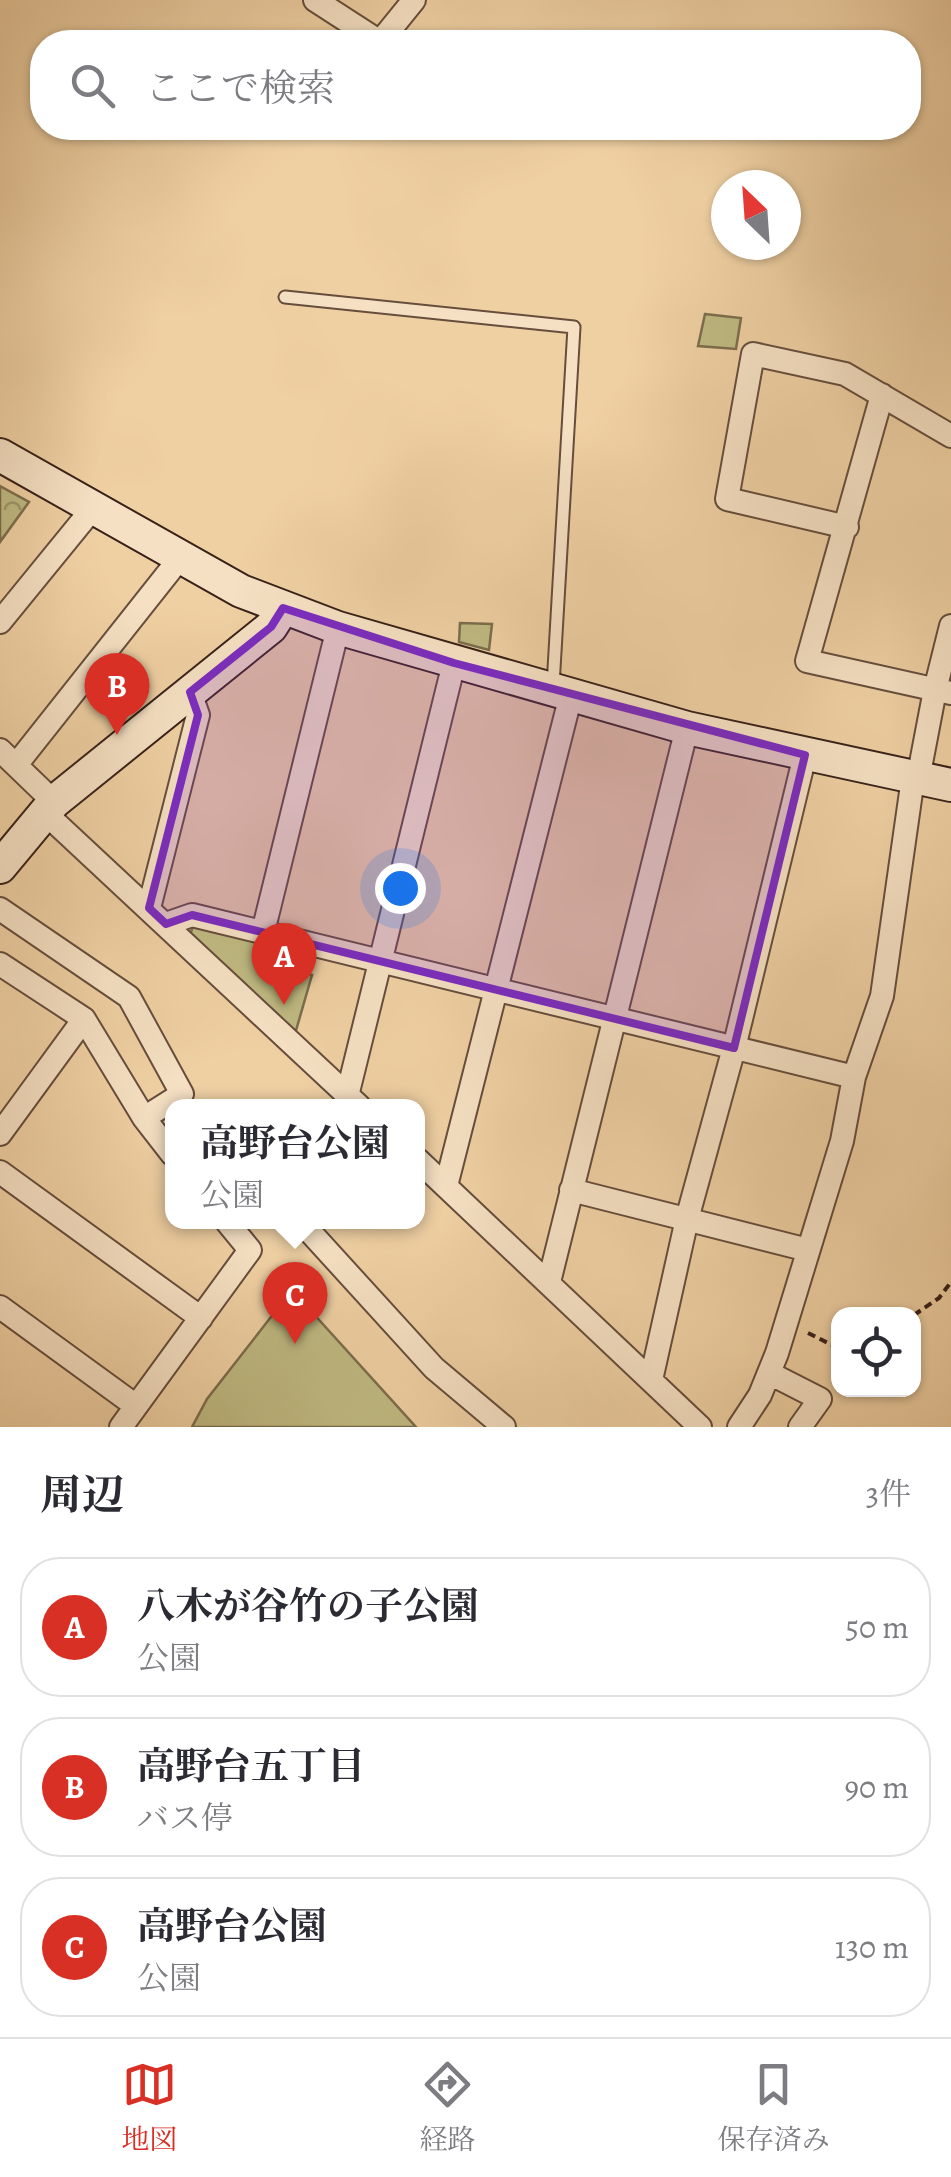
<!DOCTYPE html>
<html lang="ja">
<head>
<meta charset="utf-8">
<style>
  body { margin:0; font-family:Alegreya,"Noto Serif JP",serif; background:#f2f2f3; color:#2b2b33 }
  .controls { position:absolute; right:30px; bottom:30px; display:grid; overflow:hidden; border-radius:20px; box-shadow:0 2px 8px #0004 }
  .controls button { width:90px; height:90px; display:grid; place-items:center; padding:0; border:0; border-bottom:2px solid #e1e1e2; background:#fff; color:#2b2b33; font:50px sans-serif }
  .compass { position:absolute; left:711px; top:170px; width:90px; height:90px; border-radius:50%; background:#fff; box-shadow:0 2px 8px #0004; rotate:335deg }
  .you { position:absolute; left:400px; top:888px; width:35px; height:35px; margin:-25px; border:8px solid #fff; border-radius:50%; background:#1a73e8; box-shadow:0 0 0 15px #1a73e833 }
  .badge { display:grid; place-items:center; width:65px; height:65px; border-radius:50%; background:#d93025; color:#fff; font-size:32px; font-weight:700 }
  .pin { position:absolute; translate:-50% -82px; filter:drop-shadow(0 2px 5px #0008) }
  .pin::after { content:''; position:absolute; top:52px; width:35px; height:30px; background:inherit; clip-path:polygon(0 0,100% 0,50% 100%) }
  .popup { position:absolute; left:165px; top:1099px; width:260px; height:130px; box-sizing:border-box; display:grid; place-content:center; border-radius:20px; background:#fff; filter:drop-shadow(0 2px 8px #0005); font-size:32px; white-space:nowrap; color:#7c7c81 }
  .popup b { font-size:38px; color:#2b2b33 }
  .popup::after { content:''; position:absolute; left:50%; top:100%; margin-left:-20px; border:20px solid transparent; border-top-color:#fff }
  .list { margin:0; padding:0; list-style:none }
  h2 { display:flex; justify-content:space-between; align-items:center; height:130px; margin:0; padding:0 40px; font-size:42px }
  h2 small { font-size:32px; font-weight:400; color:#7c7c81 }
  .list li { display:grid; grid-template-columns:65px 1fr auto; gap:30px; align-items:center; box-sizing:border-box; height:140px; margin:0 20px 20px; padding:0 20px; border:2px solid #e1e1e2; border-radius:40px }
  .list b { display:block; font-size:38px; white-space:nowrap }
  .list p { margin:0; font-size:32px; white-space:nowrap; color:#7c7c81 }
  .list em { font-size:32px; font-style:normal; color:#7c7c81 }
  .icon { flex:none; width:55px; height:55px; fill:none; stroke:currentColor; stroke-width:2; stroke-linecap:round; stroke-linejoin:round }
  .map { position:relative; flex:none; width:951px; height:1427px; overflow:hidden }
  .search { position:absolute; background:#fff; box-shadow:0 2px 8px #0004; left:30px; right:30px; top:30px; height:110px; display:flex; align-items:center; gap:25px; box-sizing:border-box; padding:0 35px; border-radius:40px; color:#7c7c81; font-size:38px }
  .sheet { height:610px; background:#fff }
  nav { display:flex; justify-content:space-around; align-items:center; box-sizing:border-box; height:140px; border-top:2px solid #e1e1e2; background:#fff; font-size:28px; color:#7c7c81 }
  nav a { display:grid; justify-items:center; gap:5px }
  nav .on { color:#d93025 }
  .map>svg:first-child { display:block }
</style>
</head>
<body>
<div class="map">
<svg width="951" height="1427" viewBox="0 0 951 1427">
  <defs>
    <pattern id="forest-crowns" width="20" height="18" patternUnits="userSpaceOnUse" patternTransform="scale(2.5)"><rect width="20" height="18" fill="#bfb981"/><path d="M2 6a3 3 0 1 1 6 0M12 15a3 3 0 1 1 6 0" fill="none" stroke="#9c9669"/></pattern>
  </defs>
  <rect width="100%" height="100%" fill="#efd0a3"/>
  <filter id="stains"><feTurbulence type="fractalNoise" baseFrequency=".002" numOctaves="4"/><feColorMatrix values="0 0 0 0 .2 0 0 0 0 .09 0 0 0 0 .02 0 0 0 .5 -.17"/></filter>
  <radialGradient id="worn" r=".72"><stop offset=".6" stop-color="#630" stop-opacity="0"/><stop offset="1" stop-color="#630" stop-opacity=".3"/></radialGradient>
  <path fill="url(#forest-crowns)" stroke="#7c6d4d" stroke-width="2.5" d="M0,486L29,502L0,542Z"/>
  <path fill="#bfb981" stroke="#7c6d4d" stroke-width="2.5" d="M705,314L741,318L736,349L698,346Z
    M460,623L492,624L489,650L459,642Z
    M193,926L259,942L256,963L312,975L295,1034L190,935Z
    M292,1290L416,1427H192L207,1399Z"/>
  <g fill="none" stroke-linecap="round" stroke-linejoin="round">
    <g stroke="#664d3c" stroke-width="15">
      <path id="lane" d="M285,297L574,327L553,686"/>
    </g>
    <g stroke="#664d3c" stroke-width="26">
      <path id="street" d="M315,0L380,42L414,0
        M882,395L807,661L951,693
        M847,527L727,499L753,354L845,374L951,436
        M0,622L93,508
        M0,750L54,802
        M16,765L180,558
        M918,779L935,690L951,626
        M44,812L359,1106
        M149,908L198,715L190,692
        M0,909L129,997L182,1094L144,1118
        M166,924L192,915L854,1077
        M263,932L338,628
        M0,964L84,1019L144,1118L172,1154
        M347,1096L454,663
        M0,1134L84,1019
        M418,1160L700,1427
        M0,1172L201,1318
        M446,1186L571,695
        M571,1190L808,1250
        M301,1222L434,1368L504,1427
        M549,1282L687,728
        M0,1307L136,1406
        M769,1373L820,1399L800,1427
        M651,1380L687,1219L734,1048L805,755
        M121,1427L250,1250L227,1222
        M739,1427L760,1395L777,1353L842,1141L854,1077L882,996L913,778"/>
    </g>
    <g stroke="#382119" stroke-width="36">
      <path id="secondary" d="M0,455L241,591L338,628L687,728L951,785
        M0,867L54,802L271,627L283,608"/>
    </g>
    <path stroke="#382119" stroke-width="4" stroke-dasharray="8 5" stroke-linecap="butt" d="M914,1315L939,1298L951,1282
      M808,1333L838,1348"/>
    <use href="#lane" stroke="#f5e0c3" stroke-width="11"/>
    <use href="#street" stroke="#f5e0c3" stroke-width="22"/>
    <use href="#secondary" stroke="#f5e0c3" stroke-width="32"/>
  </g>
  <path fill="#7b2cbf" fill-opacity="0.2" stroke="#7b2cbf" stroke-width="8" stroke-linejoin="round" d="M283,608L454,663L805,755L734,1048L192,915L166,924L149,908L198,715L190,692L271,627Z"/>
  <rect width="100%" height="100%" filter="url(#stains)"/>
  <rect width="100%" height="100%" fill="url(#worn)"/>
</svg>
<div class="controls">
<button><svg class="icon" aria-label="locate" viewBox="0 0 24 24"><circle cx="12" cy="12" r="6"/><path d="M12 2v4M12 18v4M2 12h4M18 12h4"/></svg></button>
</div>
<svg class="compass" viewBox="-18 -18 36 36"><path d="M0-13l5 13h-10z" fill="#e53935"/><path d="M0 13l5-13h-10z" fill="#7c7c81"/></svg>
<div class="you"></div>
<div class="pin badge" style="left:284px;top:1005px">A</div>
<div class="pin badge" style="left:117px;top:735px">B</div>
<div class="pin badge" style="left:295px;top:1344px">C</div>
<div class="popup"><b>高野台公園</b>公園</div>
<div class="search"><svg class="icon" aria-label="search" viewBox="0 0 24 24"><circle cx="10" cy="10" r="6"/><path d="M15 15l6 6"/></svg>ここで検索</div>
</div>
<section class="sheet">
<h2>周辺<small>3件</small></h2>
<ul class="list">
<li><span class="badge">A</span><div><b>八木が谷竹の子公園</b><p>公園</p></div><em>50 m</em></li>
<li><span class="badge">B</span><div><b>高野台五丁目</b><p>バス停</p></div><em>90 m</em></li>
<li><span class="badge">C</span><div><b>高野台公園</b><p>公園</p></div><em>130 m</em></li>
</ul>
</section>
<nav>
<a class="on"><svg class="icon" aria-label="map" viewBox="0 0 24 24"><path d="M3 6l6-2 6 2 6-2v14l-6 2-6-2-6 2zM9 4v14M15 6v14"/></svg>地図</a>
<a><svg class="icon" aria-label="directions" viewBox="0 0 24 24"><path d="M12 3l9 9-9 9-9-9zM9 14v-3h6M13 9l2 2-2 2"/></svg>経路</a>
<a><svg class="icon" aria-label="saved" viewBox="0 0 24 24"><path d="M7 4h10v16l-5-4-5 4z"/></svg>保存済み</a>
</nav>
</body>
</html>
